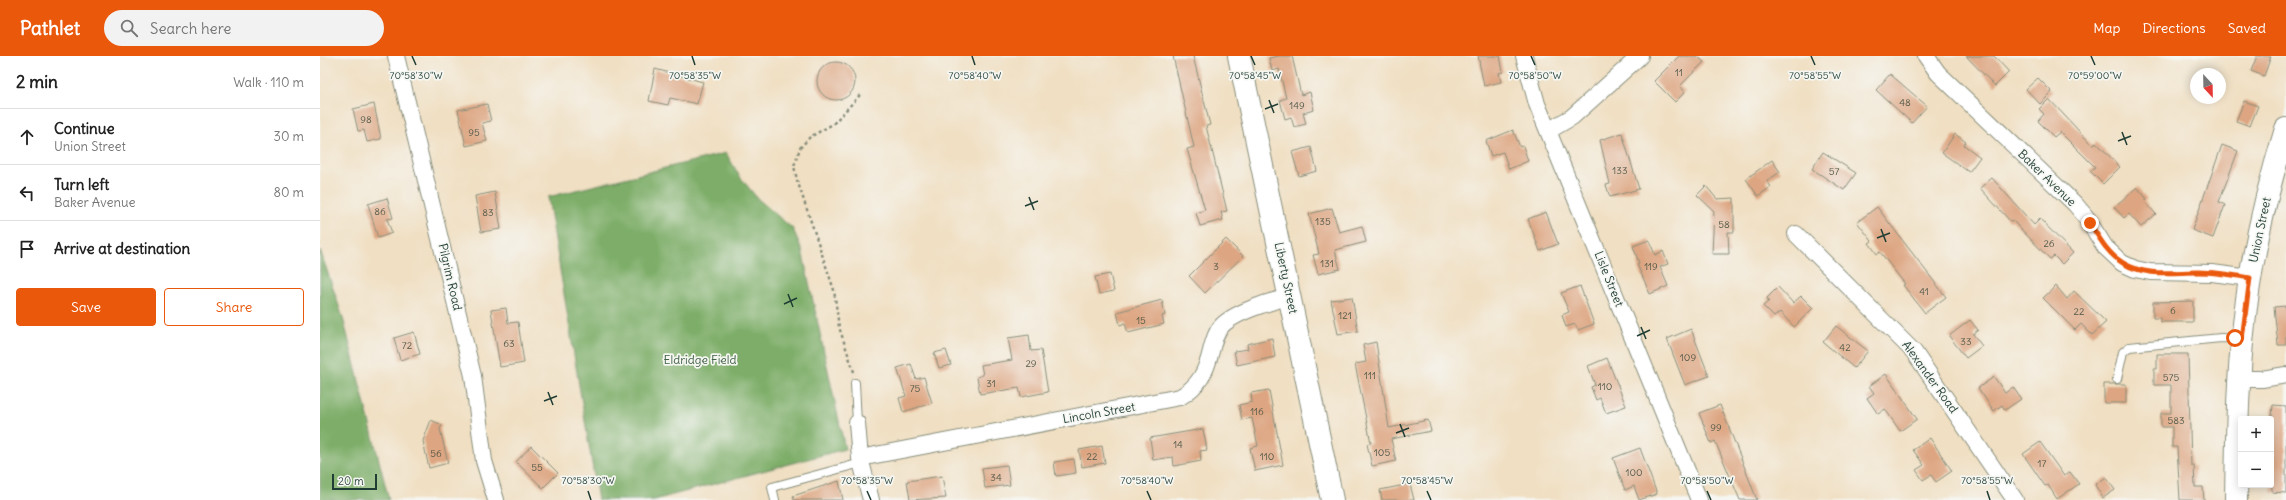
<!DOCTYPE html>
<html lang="en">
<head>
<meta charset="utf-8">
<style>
  body { margin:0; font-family:Delius,sans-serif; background:#f2f2f2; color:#222 }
  .controls { position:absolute; right:12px; bottom:12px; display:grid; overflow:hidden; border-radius:4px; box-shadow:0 2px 10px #0003 }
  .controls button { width:36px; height:36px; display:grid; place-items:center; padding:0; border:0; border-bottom:1px solid #e0e0e0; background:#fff; color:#222; font:20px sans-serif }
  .compass { position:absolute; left:1870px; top:12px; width:36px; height:36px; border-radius:50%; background:#fff; box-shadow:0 2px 10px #0003; rotate:158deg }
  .scale { position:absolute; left:12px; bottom:10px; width:45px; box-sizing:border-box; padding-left:4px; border:2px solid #1f3d34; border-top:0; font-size:11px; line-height:14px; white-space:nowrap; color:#1f3d34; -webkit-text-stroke:3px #f6f6f2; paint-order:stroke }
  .stop { position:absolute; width:12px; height:12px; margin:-9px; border:3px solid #ea580c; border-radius:50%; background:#fff }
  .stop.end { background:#ea580c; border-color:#fff; box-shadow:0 1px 4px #0008 }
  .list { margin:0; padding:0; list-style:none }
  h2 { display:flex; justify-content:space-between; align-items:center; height:52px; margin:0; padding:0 16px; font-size:17px }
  h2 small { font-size:13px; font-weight:400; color:#767676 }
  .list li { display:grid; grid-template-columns:26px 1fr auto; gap:12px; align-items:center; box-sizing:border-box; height:56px; padding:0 16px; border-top:1px solid #e0e0e0 }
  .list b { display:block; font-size:15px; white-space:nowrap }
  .list p { margin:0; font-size:13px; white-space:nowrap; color:#767676 }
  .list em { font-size:13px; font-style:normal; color:#767676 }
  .actions { display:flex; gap:8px; padding:12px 16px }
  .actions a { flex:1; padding:9px 0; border:1px solid #ea580c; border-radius:4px; text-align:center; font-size:14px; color:#ea580c }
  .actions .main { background:#ea580c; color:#fff }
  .icon { flex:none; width:22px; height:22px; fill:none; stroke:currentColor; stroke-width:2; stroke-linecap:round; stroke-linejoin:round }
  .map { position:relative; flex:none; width:1966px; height:444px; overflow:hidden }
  header { display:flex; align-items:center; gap:24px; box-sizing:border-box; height:56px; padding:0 20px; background:#ea580c; color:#fff }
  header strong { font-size:19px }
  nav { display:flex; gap:22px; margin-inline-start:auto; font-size:14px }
  .search { width:280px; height:36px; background:#f2f2f2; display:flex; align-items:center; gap:10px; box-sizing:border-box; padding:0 14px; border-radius:22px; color:#767676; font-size:15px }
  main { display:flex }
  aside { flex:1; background:#fff }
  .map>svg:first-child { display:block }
</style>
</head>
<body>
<header>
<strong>Pathlet</strong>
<div class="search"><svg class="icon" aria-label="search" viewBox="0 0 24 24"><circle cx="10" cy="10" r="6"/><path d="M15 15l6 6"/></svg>Search here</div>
<nav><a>Map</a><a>Directions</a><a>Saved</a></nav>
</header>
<main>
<aside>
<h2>2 min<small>Walk · 110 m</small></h2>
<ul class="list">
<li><svg class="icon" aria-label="ahead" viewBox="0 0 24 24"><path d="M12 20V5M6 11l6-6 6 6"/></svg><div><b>Continue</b><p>Union Street</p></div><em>30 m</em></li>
<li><svg class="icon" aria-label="left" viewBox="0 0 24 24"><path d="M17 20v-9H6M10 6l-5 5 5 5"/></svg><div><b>Turn left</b><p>Baker Avenue</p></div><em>80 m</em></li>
<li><svg class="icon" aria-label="arrive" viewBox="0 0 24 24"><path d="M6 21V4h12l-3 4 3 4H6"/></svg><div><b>Arrive at destination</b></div></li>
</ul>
<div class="actions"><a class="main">Save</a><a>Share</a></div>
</aside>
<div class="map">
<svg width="1966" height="444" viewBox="0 0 1966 444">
  <rect width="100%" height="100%" fill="#f6f6f2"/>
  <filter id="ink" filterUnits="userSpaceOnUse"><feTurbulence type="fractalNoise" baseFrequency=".025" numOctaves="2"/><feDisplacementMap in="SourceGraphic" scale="8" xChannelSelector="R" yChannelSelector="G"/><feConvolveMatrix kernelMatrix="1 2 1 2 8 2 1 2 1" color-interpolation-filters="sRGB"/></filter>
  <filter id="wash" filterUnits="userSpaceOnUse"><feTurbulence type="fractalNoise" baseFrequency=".012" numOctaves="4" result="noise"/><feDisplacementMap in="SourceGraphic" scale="16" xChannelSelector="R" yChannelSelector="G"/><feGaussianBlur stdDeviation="0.9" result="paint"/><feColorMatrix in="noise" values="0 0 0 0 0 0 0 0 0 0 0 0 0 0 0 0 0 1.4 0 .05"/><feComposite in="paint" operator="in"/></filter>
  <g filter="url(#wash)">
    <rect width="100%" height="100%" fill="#f0dfc2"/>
    <path fill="#7dad68" stroke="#4e754e" d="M406,97L420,121L438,143L473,173L482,194L525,393L334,444H278L228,141Z
      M0,194L23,262L69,444H0Z"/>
    <g id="blocks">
      <path fill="#dda581" d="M853,0H873L890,69L886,70L907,155L901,156L903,164L880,170L876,157L885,154L867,93L874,91Z
        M959,0H972L981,39L990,36L994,54L983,57L986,68L974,71L971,61L965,63L960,44L966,42L959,13L952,15L949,2Z
        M1158,0H1180L1183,16L1179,17L1181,26L1164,30Z
        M1359,0H1377L1384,6L1360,30L1365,36L1355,46L1334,25Z
        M1646,0H1674L1689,16L1675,30Z
        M1937,0H1951L1944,20L1931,15Z
        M497 25a19 19 0 1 1 38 0a19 19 0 1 1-38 0Z
        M335,13L383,26L377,48L350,42L348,49L329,45Z
        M1570,18L1607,50L1592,67L1556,34Z
        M1718,22L1732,36L1720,48L1706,33Z
        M1729,43L1773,90L1776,86L1800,111L1783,128L1770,115L1775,111L1740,76L1734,81L1718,65L1724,58L1719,53Z
        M1924,45L1938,50L1930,70L1916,65Z
        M54,48L61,83L47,86L44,74L38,75L33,53Z
        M167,48L171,65L162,67L167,85L146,90L138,54Z
        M1193,74L1200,91L1203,90L1208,105L1189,113L1183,96L1171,100L1166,85Z
        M1302,77L1319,133L1290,141L1286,129L1290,128L1280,84Z
        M1635,78L1646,86L1644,89L1660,101L1649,116L1622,97Z
        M1902,89L1918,95L1899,146L1905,149L1893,182L1872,174Z
        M991,91L997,115L979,120L972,96Z
        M1503,96L1536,117L1524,134L1492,113Z
        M1452,104L1460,116L1447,125L1451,131L1438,140L1426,123Z
        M1672,122L1714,169L1720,163L1753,197L1742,208L1734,200L1730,203L1692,164L1690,165L1660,132Z
        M1386,130L1397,143L1414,142V176H1408L1409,198H1392L1394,155L1377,139Z
        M1817,131L1827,143L1824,145L1836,158L1821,171L1809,158L1804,162L1794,151Z
        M175,136L181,173L161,176L155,140Z
        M67,142L73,162L67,163L72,177L58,182L48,148Z
        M1557,151L1626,241L1605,257L1583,229L1585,228L1560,196L1557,198L1549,187L1552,185L1537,166Z
        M1012,152L1019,176L1042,170L1046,186L1015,194L1020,213L998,218L993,199L999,198L989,158Z
        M1226,156L1238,188L1220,195L1208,163Z
        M906,183L923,200L885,237L869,220Z
        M1329,184L1335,199L1343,195L1348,208L1340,211L1348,230L1330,238L1317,208L1319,207L1313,190Z
        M790,218L794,235L779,238L775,221Z
        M1260,230L1274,268L1258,274L1255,268L1246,271L1242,259L1249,256L1241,237Z
        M1736,230L1747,243L1754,235L1786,266L1772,279L1761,268L1755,274L1723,242Z
        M1458,231L1473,247L1481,240L1493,252L1474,271L1460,256L1454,261L1443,250L1449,245L1447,242Z
        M1032,241L1038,275L1018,278L1011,244Z
        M842,244L845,259L842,260L844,268L808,277L805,267L800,269L797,256Z
        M1873,245V266H1840V262H1833V246Z
        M1966,250V289H1958L1954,251Z
        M186,252L188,267L198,266L204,307L180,311L171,254Z
        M1650,264L1658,274L1653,278L1662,290L1646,302L1629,280Z
        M1516,270L1548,295L1534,312L1503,286Z
        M1371,273L1389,320L1365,329L1347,283Z
        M94,276L100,298L80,304L74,282Z
        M709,279L711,295L721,294L728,336L701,341L699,332L660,338L657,321L663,319L661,309L692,304L688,282Z
        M952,282L955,301L917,309L914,295L928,293L927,288Z
        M1056,286L1069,372L1108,364L1111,375L1071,383L1076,405L1052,410L1047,388L1051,387L1035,308L1046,306L1043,289Z
        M626,294L631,309L619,312L614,297Z
        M1837,298H1868L1871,410H1874L1875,431H1883L1884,444H1860L1857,391H1852V371H1841V357H1851V329H1834V313H1837Z
        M1287,302L1306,350L1286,357L1280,342L1276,344L1271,331L1275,329L1268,310Z
        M591,308L596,323L604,321L612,347L583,356L579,342L586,340L577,312Z
        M1566,318L1597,363L1580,375L1565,353L1558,358L1547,342L1554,337L1549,330Z
        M1674,321L1685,337L1693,331L1701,343L1685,354L1682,349L1674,355L1658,332Z
        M1784,328H1806V347H1784Z
        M949,334L963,409L935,415L930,392L938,390L932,362L922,364L919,349L932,346L931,337Z
        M1400,349L1424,410L1437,444H1420L1395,385L1391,387L1379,357Z
        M1953,349L1966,350V437L1952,436L1951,370Z
        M111,364L122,369L120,373L128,407L109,412L103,385Z
        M883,373L887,394L880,395L881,405L854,410L853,401L833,404L830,382Z
        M1610,382L1632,415L1616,426L1611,419L1603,424L1596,414L1604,409L1593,394Z
        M1720,386L1744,420L1750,416L1759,428L1737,443L1728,429L1725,430L1703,398Z
        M211,390L238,417L223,432L196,406Z
        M782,390L785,407L762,411L759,394Z
        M1320,392L1337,438L1319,444L1314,430L1305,434L1293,402Z
        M754,403L756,417L736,420L734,406Z
        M687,409L690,429L665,432L662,412Z
        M622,420L626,442L590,444L587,425Z
        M1786,421L1795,434L1783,442L1775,429Z
        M519,425L523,444H474L473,440Z
        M1090,428L1094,444H1062L1060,434Z"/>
    </g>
  </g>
  <g filter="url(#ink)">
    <use href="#blocks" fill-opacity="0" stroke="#888e7b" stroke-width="1"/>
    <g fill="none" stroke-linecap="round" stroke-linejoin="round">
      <g stroke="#888e7b" stroke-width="10">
        <path id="service" d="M1797,323L1803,296L1809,291L1901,282L1922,283
          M535,327L537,367
          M455,444L452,431L541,407"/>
      </g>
      <g stroke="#888e7b" stroke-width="18">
        <path id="minor" d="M76,0L153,320L164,405L176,444
          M1204,0L1217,48L1379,444
          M1606,0L1618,17L1755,148L1766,161L1785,191L1802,207L1815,213L1830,216L1892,217L1930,222
          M1228,75L1252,61L1320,0
          M1476,178L1594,296L1695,444
          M1919,323H1942L1966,319
          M537,367L540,402L551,444
          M540,402L860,341C879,330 886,316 891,295C893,287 895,278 900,272C911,257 951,245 970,241"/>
      </g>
      <g stroke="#888e7b" stroke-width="24">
        <path id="secondary" d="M919,0L1012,444
          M1916,444C1917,385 1917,327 1924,268C1931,202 1946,137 1966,73"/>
      </g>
      <path stroke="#888e7b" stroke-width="2.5" stroke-dasharray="3 3" stroke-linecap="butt" d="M534,316L519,271L514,234L477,124L474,110L480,92L490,81L513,68L540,39"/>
      <use href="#service" stroke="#fff" stroke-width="8"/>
      <use href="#minor" stroke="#fff" stroke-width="16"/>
      <use href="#secondary" stroke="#fff" stroke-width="22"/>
    </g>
  </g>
  <g fill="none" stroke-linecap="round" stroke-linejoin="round" filter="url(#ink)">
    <path stroke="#ea580c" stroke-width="5" d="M1770,167C1779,182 1788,198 1803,207C1826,221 1853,216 1878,216C1896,216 1913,219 1930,222L1922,283L1915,282"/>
  </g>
  <path fill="none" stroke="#1f3d34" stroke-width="1.5" d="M92,0L96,9M372,0L375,9M652,0L655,9M931,0L935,9M1211,0L1215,9M1491,0L1495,9M1771,0L1775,9M949,44L954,57M945,53L958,48M1802,76L1807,89M1798,85L1811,80M709,141L714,154M705,150L718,145M1561,173L1566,186M1557,182L1570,177M468,238L473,251M464,248L477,242M1321,271L1326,283M1317,280L1330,274M228,336L233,349M224,345L237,340M1080,368L1085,381M1076,377L1089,372M268,435L271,444M547,435L551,444M827,435L831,444M1107,435L1111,444M1387,435L1391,444M1667,435L1670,444"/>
  <g text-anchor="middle" stroke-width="3.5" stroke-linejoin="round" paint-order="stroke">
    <g font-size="10" fill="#4e5747">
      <text x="1359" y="20">11</text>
      <text x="1585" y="50">48</text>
      <text x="977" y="53">149</text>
      <text x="46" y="67">98</text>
      <text x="154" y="80">95</text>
      <text x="1300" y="118">133</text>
      <text x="1514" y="119">57</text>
      <text x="60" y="159">86</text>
      <text x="168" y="160">83</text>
      <text x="1003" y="169">135</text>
      <text x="1404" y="172">58</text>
      <text x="1729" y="191">26</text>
      <text x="1007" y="211">131</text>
      <text x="896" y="214">3</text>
      <text x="1331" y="214">119</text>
      <text x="1604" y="239">41</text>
      <text x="1853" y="258">6</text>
      <text x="1759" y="259">22</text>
      <text x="1025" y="263">121</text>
      <text x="821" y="268">15</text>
      <text x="1646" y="289">33</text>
      <text x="189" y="291">63</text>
      <text x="87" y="293">72</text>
      <text x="1525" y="295">42</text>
      <text x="1368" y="305">109</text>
      <text x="711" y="311">29</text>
      <text x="1050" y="323">111</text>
      <text x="1851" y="325">575</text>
      <text x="671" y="331">31</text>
      <text x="1285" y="334">110</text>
      <text x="595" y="336">75</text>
      <text x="937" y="359">116</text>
      <text x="1856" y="368">583</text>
      <text x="1396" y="375">99</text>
      <text x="858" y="392">14</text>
      <text x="1062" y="400">105</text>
      <text x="116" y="401">56</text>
      <text x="772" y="404">22</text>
      <text x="947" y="404">110</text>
      <text x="1722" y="411">17</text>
      <text x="217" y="415">55</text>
      <text x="1314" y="420">100</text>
      <text x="676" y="425">34</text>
    </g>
    <g font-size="12" fill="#1f3d34" stroke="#f6f6f2">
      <text transform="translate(1727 122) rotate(44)" y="4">Baker Avenue</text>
      <text transform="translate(1940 174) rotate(-78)" y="4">Union Street</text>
      <text transform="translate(130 221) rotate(77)" y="4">Pilgrim Road</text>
      <text transform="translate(966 222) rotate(78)" y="4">Liberty Street</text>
      <text transform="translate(1289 223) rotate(68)" y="4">Lisle Street</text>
      <text transform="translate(1610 321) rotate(54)" y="4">Alexander Road</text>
      <text transform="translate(779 357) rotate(-10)" y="4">Lincoln Street</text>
    </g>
    <g font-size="12" fill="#3e6045" stroke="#f6f6f2">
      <text x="380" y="308">Eldridge Field</text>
    </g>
  </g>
  <g font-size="10" text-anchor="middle" fill="#1f3d34" stroke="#f6f6f2" stroke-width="3.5" stroke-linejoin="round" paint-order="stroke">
    <text x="375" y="23">70°58'35"W</text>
    <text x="1215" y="23">70°58'50"W</text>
    <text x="96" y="23">70°58'30"W</text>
    <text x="655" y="23">70°58'40"W</text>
    <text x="935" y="23">70°58'45"W</text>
    <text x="1495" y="23">70°58'55"W</text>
    <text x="1775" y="23">70°59'00"W</text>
    <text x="268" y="428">70°58'30"W</text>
    <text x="547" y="428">70°58'35"W</text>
    <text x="827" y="428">70°58'40"W</text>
    <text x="1107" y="428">70°58'45"W</text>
    <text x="1387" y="428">70°58'50"W</text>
    <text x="1667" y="428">70°58'55"W</text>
  </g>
</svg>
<div class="controls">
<button>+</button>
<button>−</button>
</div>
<svg class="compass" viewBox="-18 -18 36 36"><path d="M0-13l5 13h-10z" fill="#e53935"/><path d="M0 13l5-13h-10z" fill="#767676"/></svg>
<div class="scale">20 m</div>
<div class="stop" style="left:1915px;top:282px"></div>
<div class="stop end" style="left:1770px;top:167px"></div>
</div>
</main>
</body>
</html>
